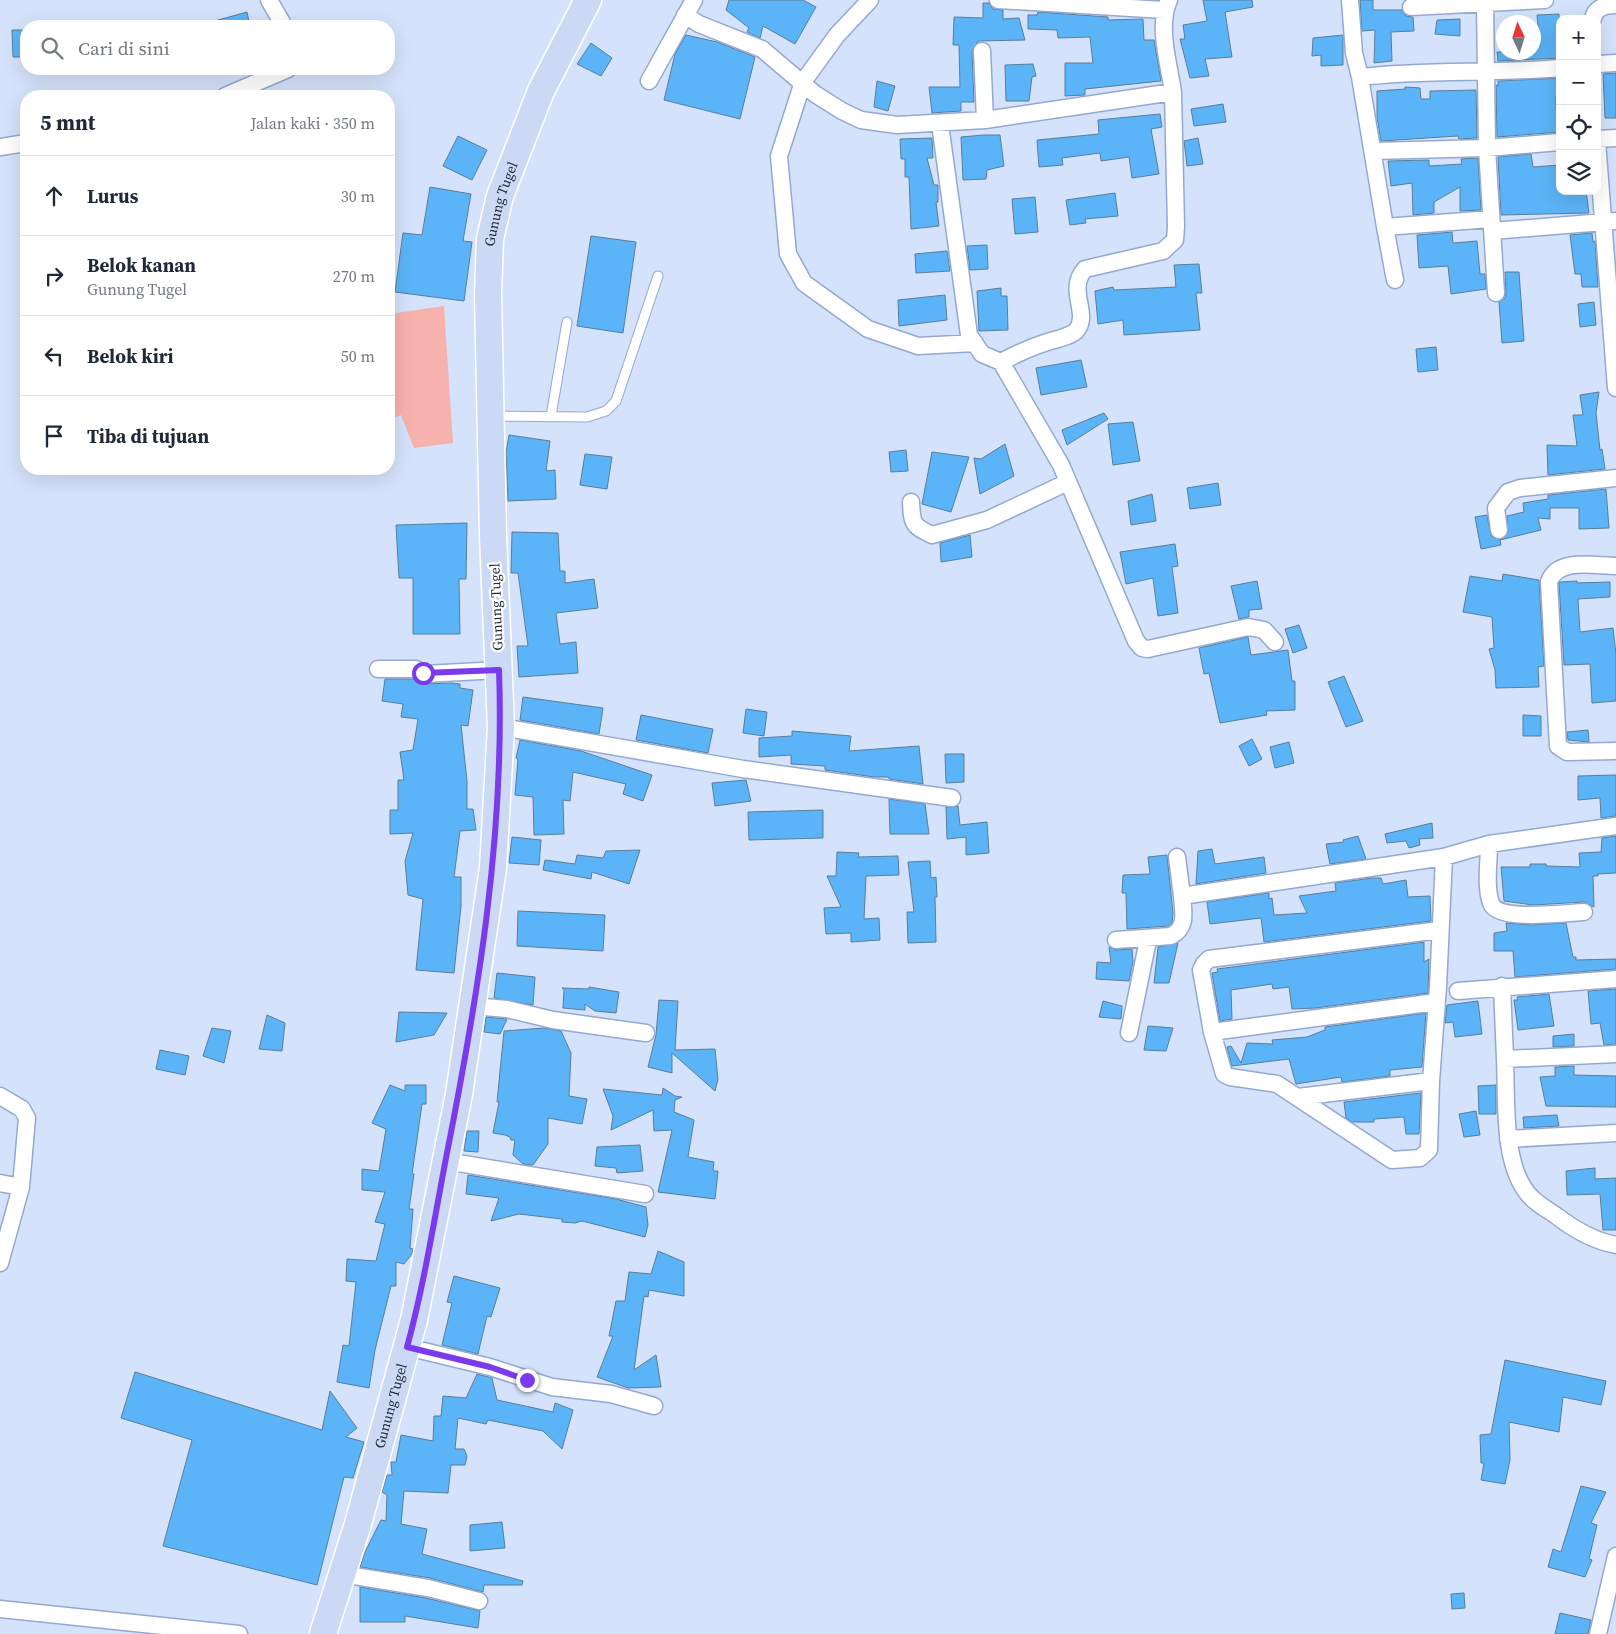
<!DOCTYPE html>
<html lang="id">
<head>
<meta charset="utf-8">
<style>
  body { margin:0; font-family:"Source Serif 4",serif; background:#f2f2f3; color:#1f2937 }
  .controls { position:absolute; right:15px; top:15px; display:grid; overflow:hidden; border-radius:10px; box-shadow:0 5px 20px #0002 }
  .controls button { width:45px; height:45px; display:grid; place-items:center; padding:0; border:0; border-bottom:1px solid #e0e1e3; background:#fff; color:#1f2937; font:25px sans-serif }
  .compass { position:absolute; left:1496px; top:15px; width:45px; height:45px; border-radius:50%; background:#fff; box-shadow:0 5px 20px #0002; rotate:356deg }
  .stop { position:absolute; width:15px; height:15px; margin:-11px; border:4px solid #7c3aed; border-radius:50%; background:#fff }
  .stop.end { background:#7c3aed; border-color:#fff; box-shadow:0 1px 5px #0008 }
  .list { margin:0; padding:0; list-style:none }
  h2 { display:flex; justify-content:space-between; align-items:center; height:65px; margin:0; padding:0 20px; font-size:21px }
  h2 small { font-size:16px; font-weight:400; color:#747a83 }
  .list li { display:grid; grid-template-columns:32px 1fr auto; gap:15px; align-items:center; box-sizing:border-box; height:80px; padding:0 20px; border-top:1px solid #e0e1e3 }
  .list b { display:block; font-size:19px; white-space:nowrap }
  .list p { margin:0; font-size:16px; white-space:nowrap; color:#747a83 }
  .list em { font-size:16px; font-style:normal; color:#747a83 }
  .icon { flex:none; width:28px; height:28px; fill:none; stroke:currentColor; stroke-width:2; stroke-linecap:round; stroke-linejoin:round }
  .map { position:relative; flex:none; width:1616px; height:1634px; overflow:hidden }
  .search { position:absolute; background:#fff; box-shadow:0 5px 20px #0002; left:20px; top:20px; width:375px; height:55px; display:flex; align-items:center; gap:12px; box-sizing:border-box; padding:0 18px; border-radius:20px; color:#747a83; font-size:19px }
  .panel { position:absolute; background:#fff; box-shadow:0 5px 20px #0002; left:20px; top:90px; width:375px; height:385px; border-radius:20px }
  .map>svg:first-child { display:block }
</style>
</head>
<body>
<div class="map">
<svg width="1616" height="1634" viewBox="0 0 1616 1634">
  <rect width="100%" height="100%" fill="#d4e2fb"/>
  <path fill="#f7b2ad" d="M444,306L453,443L414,448L401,415L389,420V314Z"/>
  <path fill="#5bb4f7" stroke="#597e9c" d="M729,0H803L816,7L795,44L763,26L760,38L747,32L749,28L726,10Z
    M1203,0H1252L1253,7L1225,12L1232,57L1205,59L1209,76L1190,78L1180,39H1185L1183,25L1207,21Z
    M1360,0H1373V10H1402L1406,16L1413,17L1414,31L1391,32L1392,61L1374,63L1375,30L1362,31Z
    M983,3H989L993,9L1003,10V19L1019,18L1025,40L978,41L972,51L974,102H961V111L932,113L929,87H960L959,45H953L954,17L983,18Z
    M247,12L250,26H211V22Z
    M1038,12L1108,17V20L1143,19L1144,40H1154L1161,81L1085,89V95L1065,96V63H1093L1090,37L1058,38L1057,30L1028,29V15H1037Z
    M1559,14L1560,58L1498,61L1497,52H1534V47L1540,46L1537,15Z
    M1460,19V36L1435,34L1437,20Z
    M12,30H26V57H13Z
    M686,35L717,42L755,57L740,119L664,100L675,54Z
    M1343,35V65L1321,66V55L1312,56L1313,38Z
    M591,43L612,58L601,76L577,64Z
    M1033,64L1036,76L1032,77L1029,101H1006L1005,65Z
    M1616,73V118H1605L1603,74Z
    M1560,78V95H1556V109L1560,132L1497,137L1496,85L1498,86V81Z
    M877,81L895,86L888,111L874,107Z
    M1405,87L1420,88L1421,99H1430V91L1476,90L1477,138L1459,139L1458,136L1381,141L1377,117V91L1405,89Z
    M1223,104L1226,122L1194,126L1191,109Z
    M1160,114L1162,127L1151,129L1159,174L1132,178L1129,157L1101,161L1100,153L1062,158L1063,165L1039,167L1037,140L1099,134L1098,120Z
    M983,135H1000L1004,166L987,170L986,179L963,180L961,137Z
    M458,136L487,150L472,180L443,166Z
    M932,138L933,158H927L934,185H938V202H936L939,226L911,229L909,177H905V159H901L900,139Z
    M1198,138L1203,164L1187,166L1184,141Z
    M1531,154L1533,167L1560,165V191H1586L1589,213L1501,215L1498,157Z
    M1478,158L1481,210L1460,211V187L1434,202V213L1413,215L1412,183L1391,186L1388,161L1429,160V166L1462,164L1461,159Z
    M430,187L471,194L463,241L472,242L464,301L395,292L403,233L422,235Z
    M1115,193L1118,216L1085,219L1086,223L1070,225L1066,200Z
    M1035,197L1038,232L1015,234L1012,199Z
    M1452,232L1453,243L1477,241L1480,274H1485L1486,289L1451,294L1448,266L1419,268L1417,235Z
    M1592,233L1593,242L1595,241L1598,287H1582L1581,274H1575L1570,235Z
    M591,236L636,242L623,333L577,326Z
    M987,245L988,269L970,270L967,246Z
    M947,251L950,271L916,273L915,254Z
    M1199,264L1202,293H1196L1200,330L1124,335L1123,320L1098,324L1095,291L1113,287L1114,290L1176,287L1174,265Z
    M1505,272H1519L1524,341L1502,343L1499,302L1505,298L1506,293Z
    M1001,288V296H1007L1008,330L979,331L977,291Z
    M945,295L947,320L899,326L898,300Z
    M1594,302L1596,325L1580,327L1578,304Z
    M1436,347L1438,370L1418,372L1416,349Z
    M1081,360L1087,387L1041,395L1036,368Z
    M1599,392L1596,413L1600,450L1602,449L1605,469L1548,475L1547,445L1577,446L1573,415H1583L1580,395Z
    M1104,413L1108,419L1067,445L1062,430Z
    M1133,422L1140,461L1113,465L1108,424Z
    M509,435L550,441L546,471L555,470L556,499L508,501L506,453Z
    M1005,444L1014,476L980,494L974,458L981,459Z
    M906,450L908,471L891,472L889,452Z
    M932,452L969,457L951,512L922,504Z
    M585,454L612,457L607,489L580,485Z
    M1218,483L1221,505L1190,509L1187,488Z
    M1606,489L1609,528L1579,529V508H1550V519L1538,518L1541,530L1500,540L1501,545L1481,549L1475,517L1487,515L1491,536L1501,540L1508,533L1507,516L1524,512L1523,503L1548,499V495Z
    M1152,494L1156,521L1131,525L1128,501Z
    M467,523L466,579H459L460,634H413V578H399L396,525Z
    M512,532L558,533L560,571H565V583L594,579L598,608L556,613L560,644L576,642L578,673L519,677L517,646H528L518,573H511Z
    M970,535L972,557L941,562L940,543Z
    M1175,544L1178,566L1172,567L1178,613L1158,616L1153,578L1126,584L1120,552Z
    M1503,574L1539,580L1544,666L1538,667L1539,687L1496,688L1495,670L1489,649L1494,648L1492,617L1463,612L1470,576L1502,581Z
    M1257,581L1262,609L1249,610V617L1239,619L1231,586Z
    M1577,581V583L1610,582V597L1578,599L1580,632L1613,628L1616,654V701L1592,703L1590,664L1564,665L1559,584L1560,582Z
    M1299,625L1307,648L1293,653L1285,629Z
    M1248,637L1251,655L1288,650L1292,681H1295V710L1266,711L1267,715L1220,723L1209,673L1204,674L1199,648Z
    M1344,676L1363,721L1346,727L1328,682Z
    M385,679H413L426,684L451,683L460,684V688L473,690L468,726L461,725L467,781V809H473L476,830L460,831L454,877H461V906L454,973L416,970L423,899L408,895L405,861L413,833L390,834V810H398V780H404L400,752L413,750L418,719L401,717L403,704L382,701Z
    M523,697L603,708L599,734L520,720Z
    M746,709L767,712L764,736L743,733Z
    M641,715L713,729L708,753L636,740Z
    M1523,715L1541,716V736H1523Z
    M1588,730L1589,742L1568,740L1567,732Z
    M792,731L851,736L849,751L919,746L923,784L889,779V777H874L825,770V766L791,764V755L759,757V738L792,736Z
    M1252,739L1262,759L1249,766L1239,746Z
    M520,740L581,751L652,775L643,801L623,794L626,784L573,772L570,801L563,800L564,834L534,835L533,797L515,795L518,759L516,758Z
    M1289,742L1294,763L1275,768L1270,747Z
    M945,754H964V782L946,783Z
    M1616,775V816L1601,818L1600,798L1578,800V776Z
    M746,780L751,801L715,806L712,783Z
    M889,799L925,804L929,834H890Z
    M958,806L960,825L987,822L989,853L966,855V837L947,839L946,807Z
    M823,810V838L749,840L748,812Z
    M1432,823L1433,838L1419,839L1420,845L1409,848L1406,841L1387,843L1385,834Z
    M1358,836L1366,859L1330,864L1326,844L1344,842L1343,840Z
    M1616,836V873L1598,874V876H1593L1594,907L1584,902L1533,905L1504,901L1501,867H1530V864H1546V866L1580,867L1579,853L1601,852L1602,838Z
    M512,837L541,840L539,865L509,863Z
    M1212,849L1215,864L1264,857L1266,873L1196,884L1198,851Z
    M640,850L629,884L592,872L591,879L543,870L545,860L575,864L577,855L603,858L606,851Z
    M837,852L859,853L858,857L898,856L899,875L866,876L864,919L879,918L880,940L851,942V933L826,934L824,908L841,907L827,876H836Z
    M1167,855L1173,913L1172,923L1168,926L1127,929L1126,893H1122L1123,875L1150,874L1148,857Z
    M930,861L931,878L936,877L937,897H935L936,942L908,943L907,912H914L908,862Z
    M1372,878H1381L1383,884L1406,880L1408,897L1430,896L1431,921L1264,942L1261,918L1210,924L1207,902L1269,893V899L1272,898L1274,915L1307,913L1299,896L1336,891L1335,883Z
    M518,911L605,915L603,951L517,946Z
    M1506,923L1532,925L1566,923L1573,957H1576V960L1616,959V969L1515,977L1513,951H1494V933L1507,931Z
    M1424,942V962L1429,959L1428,993L1316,1008L1292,1009L1289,987L1273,989L1272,984L1231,990L1232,1019L1220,1021L1212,973L1218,972L1217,969Z
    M1178,943L1169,983H1154L1158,947Z
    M1109,947L1116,950L1132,949L1133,962L1129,981L1096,979L1097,962L1111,963Z
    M497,973L535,977L533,1005L494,998Z
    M589,987L619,992L616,1013L595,1011L585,1004V1010L563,1008L564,989L562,988L589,989Z
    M1616,989V1044L1604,1045L1600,1023L1591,1024L1588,991Z
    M1549,994L1554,1026L1518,1030L1514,1000H1518L1517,997Z
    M659,1000L678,1001L675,1050L715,1049L718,1079L715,1091L672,1053V1073L648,1067L656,1035Z
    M1103,1001L1122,1006L1121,1019L1099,1017Z
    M1478,1001L1482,1034L1455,1037L1453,1022L1445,1023L1447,1005Z
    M399,1012L447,1013L434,1035L396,1042Z
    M1426,1013L1422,1067L1390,1070V1076L1342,1082L1341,1077L1296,1084L1289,1059L1232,1066L1227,1047L1231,1046L1241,1063L1247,1043L1273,1044L1272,1040L1307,1037L1325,1030V1027Z
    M267,1015L285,1023L282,1051L259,1049Z
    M486,1017L507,1019L500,1034L484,1032Z
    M1148,1026L1173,1028L1166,1051L1144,1050Z
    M212,1028L231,1031L224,1063L203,1056Z
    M544,1028L561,1031L571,1053L569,1096L587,1099L582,1124L548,1118V1144L533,1165L523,1164L513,1155L515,1140H511L510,1137L505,1135L493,1133L499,1102H497L504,1031Z
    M1574,1034V1046L1553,1047V1036Z
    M160,1050L189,1056L185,1075L156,1069Z
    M1574,1066V1075L1616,1076V1107L1546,1106L1540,1077L1555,1076V1067Z
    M390,1085L405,1091V1085H426V1104H422L412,1174H414L409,1209H413L410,1248L413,1249L412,1254L404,1264L396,1262V1286H391L375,1350L369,1388L337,1382L343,1345L349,1346L356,1282L346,1281L347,1259L376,1261L385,1224L375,1222L385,1192L362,1190V1169L379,1171L386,1129L372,1123Z
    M1496,1085V1114H1479L1478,1086Z
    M663,1088L675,1096L682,1097L675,1100L674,1112L694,1120L688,1157L714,1162L713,1171H718L715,1199L658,1192L672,1130L654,1131L653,1110L611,1130L613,1116L603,1089L662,1095Z
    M1421,1093L1419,1134H1406L1404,1117L1374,1119V1122H1352L1346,1118L1344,1102Z
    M1476,1111L1480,1135L1464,1137L1459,1114Z
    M1557,1115L1559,1126L1524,1128L1523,1117Z
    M467,1131H479L478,1152L464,1151Z
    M640,1145L643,1171L617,1173L616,1168L595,1166L597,1147Z
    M1595,1168V1179L1616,1178V1230H1603L1600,1194L1567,1195L1566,1171Z
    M468,1175L616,1199L646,1207L648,1225L645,1237L582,1221L575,1223L562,1222V1219L519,1214L491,1221L499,1198L466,1194Z
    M658,1251L684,1262V1296L649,1290L648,1297L644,1296L634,1370L656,1355L661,1387L628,1388L597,1377L613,1336H609L616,1301H625L629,1272L651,1274Z
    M454,1276L500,1288L491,1317L487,1316L478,1354L442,1345L452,1303L447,1302Z
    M1505,1360L1606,1381L1601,1405L1563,1397L1559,1432L1509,1422L1510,1460L1505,1484L1481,1480L1484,1463H1481L1480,1435L1491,1434Z
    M135,1372L322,1430L330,1391L357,1428L346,1437L364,1442L353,1478L344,1477L317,1585L163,1546L192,1440L121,1418Z
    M477,1374L492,1378L497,1400L553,1412L555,1403L573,1410L562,1449L543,1431L488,1420L486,1424L458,1418L455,1449H464L467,1456L465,1465H451L448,1493L404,1491L401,1524L427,1529L422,1554L523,1581L522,1585H484L483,1592L430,1578L360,1567L365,1552L381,1520L386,1521L387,1495L382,1492L387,1475H392L391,1462H396L401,1435L433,1441L434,1416H441L443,1396L466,1398Z
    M1581,1486L1606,1492L1591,1523L1597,1525L1589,1559L1592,1560L1585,1577L1548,1567L1553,1549L1561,1552Z
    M502,1522L505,1548L470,1551V1525Z
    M360,1587L426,1598L480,1611L478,1628L405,1616V1622H360Z
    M1464,1593L1465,1608L1452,1609L1451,1594Z
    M1560,1613L1591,1620L1588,1634H1555Z"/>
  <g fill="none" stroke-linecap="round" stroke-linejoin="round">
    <g stroke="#94a9d1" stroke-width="11">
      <path id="service" d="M494,416L587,417L606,411L616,401L658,276
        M551,416L567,322"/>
    </g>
    <g stroke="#94a9d1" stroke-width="19">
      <path id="minor" d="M269,0L284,26
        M870,0L837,35L803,82L779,156L788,254L804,283L868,329L918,346L975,343
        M998,0L1164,10
        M1350,0L1354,53L1360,77
        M1485,3L1487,148L1496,293
        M1411,7L1545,0
        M685,15L699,24L762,49L815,94L842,111L861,120L897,125L985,120L1173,92C1169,64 1157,27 1169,0
        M1593,19C1595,7 1606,5 1616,5
        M982,51L985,120
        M1597,64L1616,63
        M649,81L694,0
        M225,96L288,69
        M940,124L969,335L982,354L1001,362L1061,465L1136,641L1142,648L1148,649L1248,627L1264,630L1275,642
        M1597,139L1616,138
        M1597,141L1616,388
        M0,147L26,143
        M1374,151L1487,148L1560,142
        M1491,219L1385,227L1360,77C1426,69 1494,74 1560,68
        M1385,227L1395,280
        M1492,231L1616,221
        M1001,362C1020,352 1037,344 1058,339C1064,337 1072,335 1076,331C1091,314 1066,290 1085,269L1163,251L1175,240L1176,227L1173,92
        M911,502C912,523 912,526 932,535L987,520L1068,482
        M1499,530L1496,508L1508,492L1520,488L1616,478
        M1616,566C1595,566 1557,557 1549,582L1558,746L1567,752L1616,751
        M378,669H416L425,674L499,670
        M501,727L743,769L952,798
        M1489,844C1489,862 1485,886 1491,903C1497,922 1565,913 1584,912
        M1177,857L1182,896
        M1116,940L1171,936C1188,927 1183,912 1182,896L1444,857L1489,844L1616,826
        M1502,986L1505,1059L1616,1054
        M1458,991L1616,979
        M1436,1002L1212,1032L1201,970L1204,964L1209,959L1440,930
        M473,1006L507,1009L553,1020L646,1033
        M1212,1032L1224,1074L1230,1077L1277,1084L1392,1160L1420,1158L1429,1150L1431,1081L1438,987L1444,857
        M1129,1033L1148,940
        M1505,1059C1507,1099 1501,1170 1533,1199C1540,1206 1550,1211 1558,1217C1575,1230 1595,1241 1616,1245
        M0,1096L22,1109L27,1118L21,1187L0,1263
        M1298,1097L1431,1081
        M1508,1139L1616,1133
        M446,1161L645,1194
        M0,1183L21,1187
        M407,1347L490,1367L552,1387L611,1394L654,1406
        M342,1574L428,1588L479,1601
        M0,1609L239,1634
        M1598,1634L1616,1556"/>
    </g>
    <g stroke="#fff" stroke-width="29">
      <g id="primary">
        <path id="s1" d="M323,1634L358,1524L414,1320L459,1094L493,868L501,727L493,535L488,294L490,239L500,196L541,91L588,0"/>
      </g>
    </g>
    <use href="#service" stroke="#fff" stroke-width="9"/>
    <use href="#minor" stroke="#fff" stroke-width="16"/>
    <use href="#primary" stroke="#cbd9f4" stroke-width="26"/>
  </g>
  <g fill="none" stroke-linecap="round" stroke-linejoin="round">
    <path stroke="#7c3aed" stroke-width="6" d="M423,673L499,670C505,834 478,997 446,1158C434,1221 424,1285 407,1347L490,1367L527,1380"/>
  </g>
  <g text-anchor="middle" stroke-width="4.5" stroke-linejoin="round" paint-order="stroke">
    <g font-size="14" fill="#232b3b" stroke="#fff">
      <text dy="5" stroke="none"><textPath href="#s1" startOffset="1452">Gunung Tugel</textPath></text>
      <text transform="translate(496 607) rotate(-92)" y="5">Gunung Tugel</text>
      <text dy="5" stroke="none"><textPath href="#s1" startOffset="238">Gunung Tugel</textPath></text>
    </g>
  </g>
</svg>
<div class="controls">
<button>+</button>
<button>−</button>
<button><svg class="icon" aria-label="locate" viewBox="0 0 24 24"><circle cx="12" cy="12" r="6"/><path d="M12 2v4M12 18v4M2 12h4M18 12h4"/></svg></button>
<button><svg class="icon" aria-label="layers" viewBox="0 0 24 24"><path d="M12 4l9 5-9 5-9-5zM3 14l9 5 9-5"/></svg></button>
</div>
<svg class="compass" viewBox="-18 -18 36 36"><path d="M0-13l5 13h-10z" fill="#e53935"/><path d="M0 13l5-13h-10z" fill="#747a83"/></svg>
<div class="stop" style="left:423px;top:673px"></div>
<div class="stop end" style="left:527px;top:1380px"></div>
<div class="search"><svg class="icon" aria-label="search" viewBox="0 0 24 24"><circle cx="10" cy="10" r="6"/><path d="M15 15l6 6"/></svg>Cari di sini</div>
<section class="panel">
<h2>5 mnt<small>Jalan kaki · 350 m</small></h2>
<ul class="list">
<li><svg class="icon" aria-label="ahead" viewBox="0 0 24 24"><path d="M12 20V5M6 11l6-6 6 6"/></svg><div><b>Lurus</b></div><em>30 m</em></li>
<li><svg class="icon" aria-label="right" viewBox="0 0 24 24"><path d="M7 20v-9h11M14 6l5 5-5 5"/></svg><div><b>Belok kanan</b><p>Gunung Tugel</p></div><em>270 m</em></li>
<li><svg class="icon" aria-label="left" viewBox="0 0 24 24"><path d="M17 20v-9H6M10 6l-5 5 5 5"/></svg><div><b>Belok kiri</b></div><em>50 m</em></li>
<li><svg class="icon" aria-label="arrive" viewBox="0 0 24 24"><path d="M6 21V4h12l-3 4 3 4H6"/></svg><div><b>Tiba di tujuan</b></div></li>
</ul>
</section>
</div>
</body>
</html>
